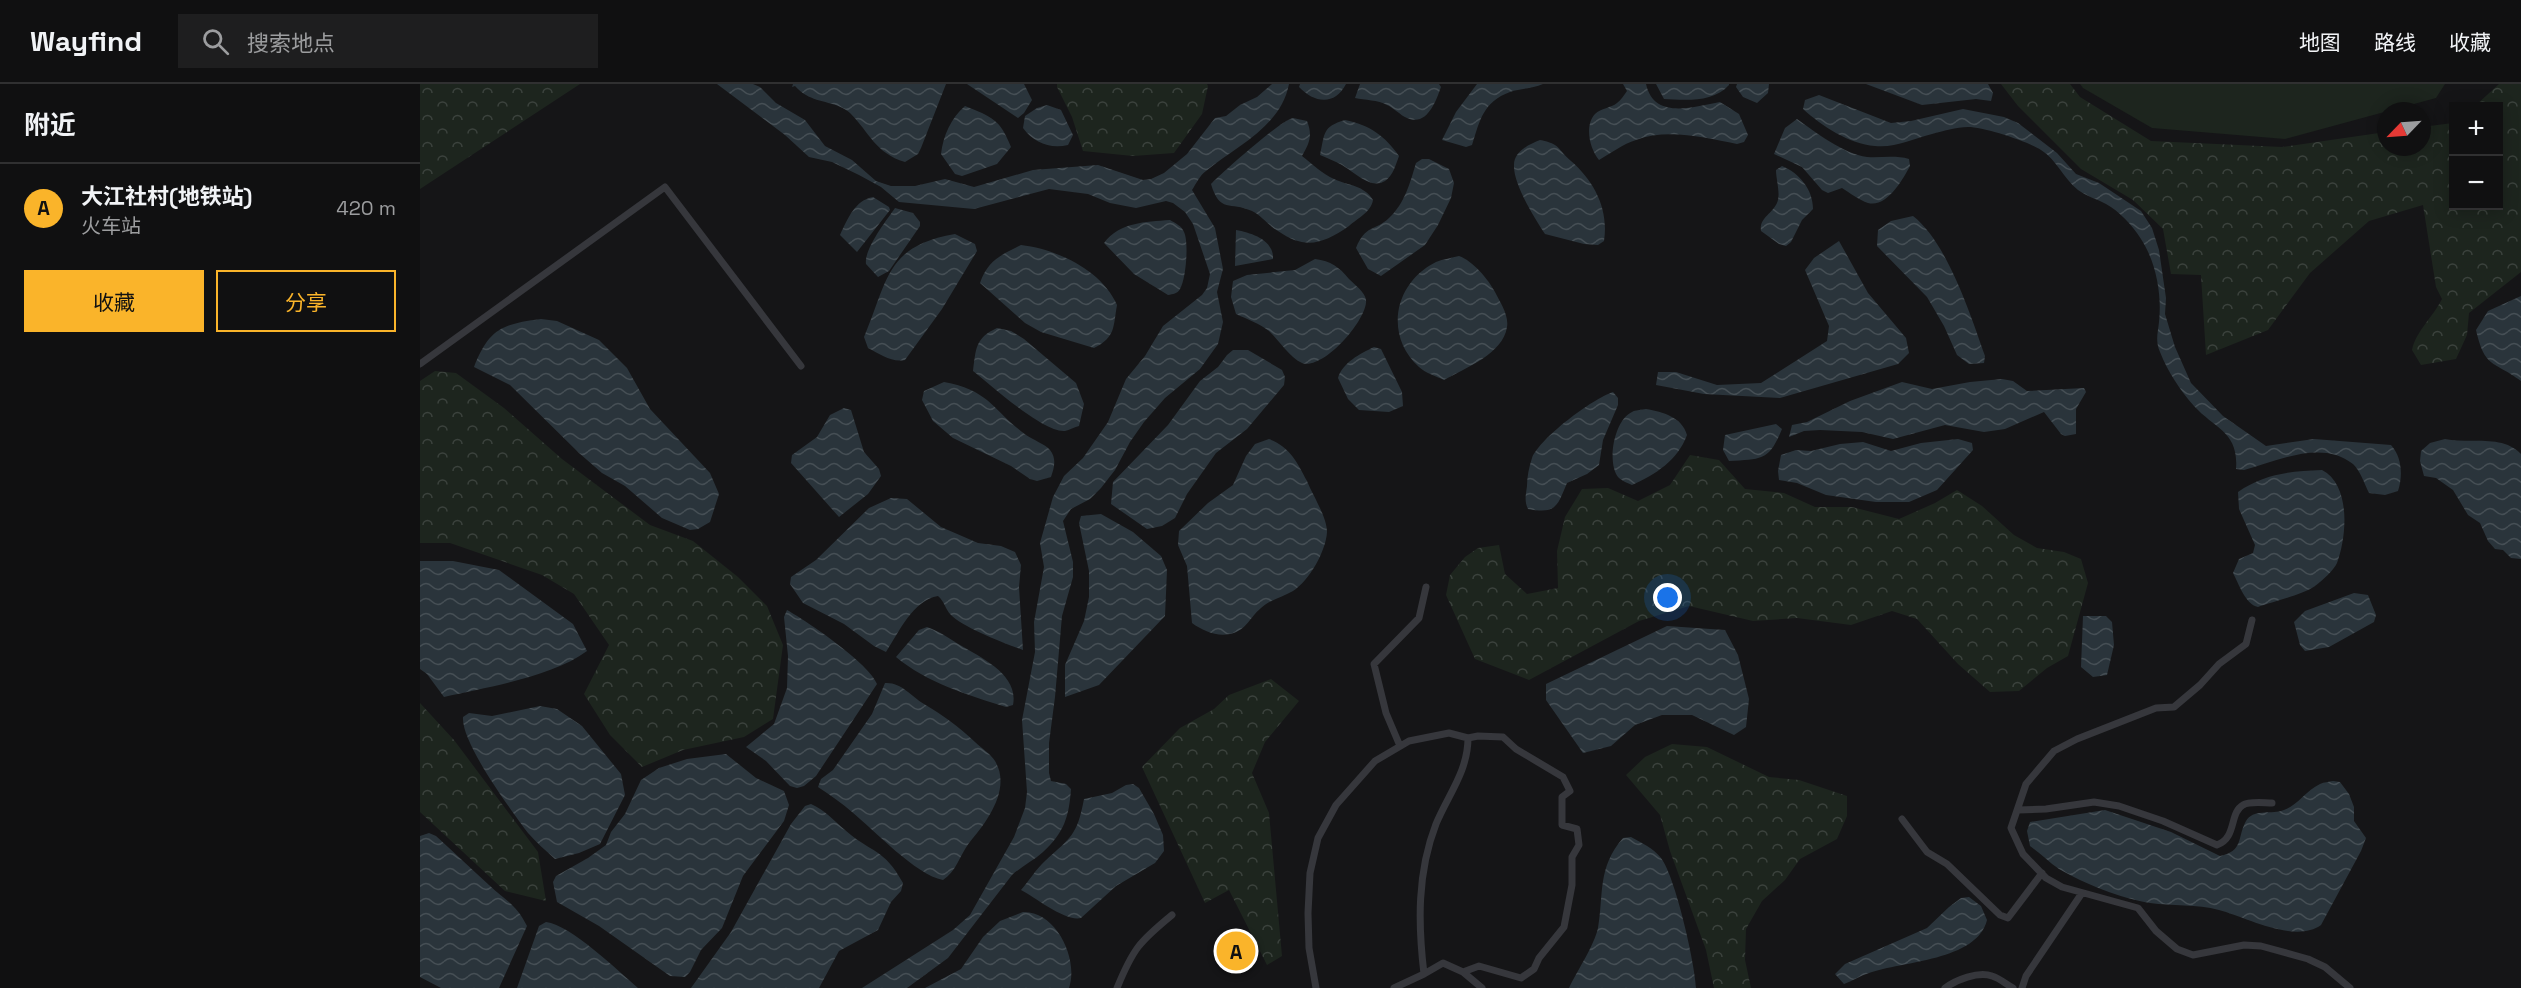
<!DOCTYPE html>
<html lang="zh">
<head>
<meta charset="utf-8">
<style>
  body { margin:0; font-family:"Space Grotesk","Noto Sans SC",sans-serif; background:#1e1e1f; color:#f1f3f6 }
  .controls { position:absolute; right:18px; top:18px; display:grid; overflow:hidden; border-radius:0px; box-shadow:0 3px 15px #0003 }
  .controls button { width:54px; height:54px; display:grid; place-items:center; padding:0; border:0; border-bottom:2px solid #303031; background:#101011; color:#f1f3f6; font:30px sans-serif }
  .compass { position:absolute; left:1957px; top:18px; width:54px; height:54px; border-radius:50%; background:#101011; box-shadow:0 3px 15px #0003; rotate:245deg }
  .you { position:absolute; left:1248px; top:514px; width:21px; height:21px; margin:-15px; border:4px solid #fff; border-radius:50%; background:#1a73e8; box-shadow:0 0 0 9px #1a73e833 }
  .badge { display:grid; place-items:center; width:39px; height:39px; border-radius:50%; background:#fab42a; color:#111; font-size:20px; font-weight:700 }
  .pin { position:absolute; translate:-50% -50%; border:3px solid #fff; box-shadow:0 2px 6px #0006 }
  .list { margin:0; padding:0; list-style:none }
  h2 { display:flex; justify-content:space-between; align-items:center; height:78px; margin:0; padding:0 24px; font-size:26px }
  h2 small { font-size:20px; font-weight:400; color:#9c9d9f }
  .list li { display:grid; grid-template-columns:39px 1fr auto; gap:18px; align-items:center; box-sizing:border-box; height:90px; padding:0 24px; border-top:2px solid #303031 }
  .list b { display:block; font-size:22px; white-space:nowrap }
  .list p { margin:0; font-size:20px; white-space:nowrap; color:#9c9d9f }
  .list em { font-size:20px; font-style:normal; color:#9c9d9f }
  .actions { display:flex; gap:12px; padding:18px 24px }
  .actions a { flex:1; padding:14px 0; border:2px solid #fab42a; border-radius:0px; text-align:center; font-size:21px; color:#fab42a }
  .actions .main { background:#fab42a; color:#111 }
  .icon { flex:none; width:33px; height:33px; fill:none; stroke:currentColor; stroke-width:2; stroke-linecap:round; stroke-linejoin:round }
  .map { position:relative; flex:none; width:2101px; height:904px; overflow:hidden }
  header { display:flex; align-items:center; gap:36px; box-sizing:border-box; height:84px; padding:0 30px; background:#101011; border-bottom:2px solid #303031 }
  header strong { font-size:28px }
  nav { display:flex; gap:33px; margin-inline-start:auto; font-size:21px }
  .search { width:420px; height:54px; background:#1e1e1f; display:flex; align-items:center; gap:15px; box-sizing:border-box; padding:0 21px; border-radius:0px; color:#9c9d9f; font-size:22px }
  main { display:flex }
  aside { flex:1; background:#101011 }
  .map>svg:first-child { display:block }
</style>
</head>
<body>
<header>
<strong>Wayfind</strong>
<div class="search"><svg class="icon" aria-label="search" viewBox="0 0 24 24"><circle cx="10" cy="10" r="6"/><path d="M15 15l6 6"/></svg>搜索地点</div>
<nav><a>地图</a><a>路线</a><a>收藏</a></nav>
</header>
<main>
<aside>
<h2>附近<small></small></h2>
<ul class="list">
<li><span class="badge">A</span><div><b>大江社村(地铁站)</b><p>火车站</p></div><em>420 m</em></li>
</ul>
<div class="actions"><a class="main">收藏</a><a>分享</a></div>
</aside>
<div class="map">
<svg width="2101" height="904" viewBox="0 0 2101 904">
  <defs>
    <pattern id="forest-crowns" width="20" height="18" patternUnits="userSpaceOnUse" patternTransform="scale(1.5)"><rect width="20" height="18" fill="#1d251e"/><path d="M2 6a3 3 0 1 1 6 0M12 15a3 3 0 1 1 6 0" fill="none" stroke="#3b423d"/></pattern>
    <pattern id="water-waves" width="16" height="10" patternUnits="userSpaceOnUse" patternTransform="scale(1.5)"><rect width="16" height="10" fill="#2a343b"/><path d="M0 5q4-4 8 0t8 0" fill="none" stroke="#464f55"/></pattern>
  </defs>
  <rect width="100%" height="100%" fill="#151517"/>
  <path fill="#1d251e" d="M1660,0H2025L2016,14L1865,55L1732,44L1663,4Z"/>
  <path fill="url(#forest-crowns)" d="M0,0H160L0,105Z
    M637,0H787L788,2L782,30L754,69L713,72L663,67L652,33L637,3Z
    M1581,0H1650L1660,13L1731,57L1862,63L1966,48V63H2002V43L2033,39L2034,122H2078V22H2055L2079,0H2101V188L2049,229L2047,251L2036,275L2001,281L1992,266C1996,247 2013,233 2022,215L2016,203L2003,121L1949,137L1890,189L1848,246L1786,271L1781,191L1751,190L1743,145L1713,116L1661,85L1598,22Z
    M15,287L36,289L84,324L142,375L230,441L273,457L318,493L347,522L363,561L353,635L324,653L263,666L222,683L190,651L164,610L189,561L154,510L122,491L30,459H0V297Z
    M1270,371L1299,376L1325,405L1364,409L1395,423H1432L1479,435L1515,419L1537,406L1562,422L1594,451L1617,464L1644,468L1661,475L1668,499L1648,572L1627,584L1599,607L1570,608L1538,580L1497,535L1472,527L1431,541L1377,534L1333,537L1269,522L1219,537L1109,596L1055,575L1026,511L1030,491L1045,473L1058,464L1079,461L1085,490L1107,510L1138,504L1137,467L1145,433L1162,405L1188,404L1218,417L1250,401Z
    M851,595L879,617L845,658L832,689L849,729L862,872L847,881L809,806L785,819L722,683L760,644L794,625L809,611Z
    M0,619L34,656L118,768L126,817L85,807L0,728Z
    M1252,660L1287,663L1349,693L1379,696L1427,712V732L1417,755L1380,775L1365,796L1342,817L1326,845L1325,876L1331,904H1294L1286,866L1250,767L1240,731L1206,691L1225,673Z"/>
  <path fill="url(#water-waves)" d="M297,0H333L340,3L356,19L385,36L405,62L432,76L456,97L471,102H495L525,95L554,103L613,86L678,81L723,96L731,95L744,89L767,70L795,34L806,32L820,21L837,13L852,0H869C861,43 816,62 786,87C780,91 776,100 772,106L795,144L803,185L797,208L803,238L798,260L780,285L745,314L724,338L710,358L695,386L681,404L670,415L651,425L643,437L653,478V493L642,532L635,613L629,659V689L631,697L646,700L651,705C649,733 644,749 623,768C613,777 602,782 592,791L528,874L487,904H442L533,846L550,831L594,753L605,724L607,708L602,636L615,568L614,538L624,483L620,459L633,413L644,392L663,374L688,338L706,295L725,272L743,242L782,211L787,204L790,190L773,140L765,128L753,119L746,117L716,124L690,119L668,110L629,105L554,125L479,118L461,103L439,91L412,78L389,73L365,51Z
    M373,0H526L501,64L498,70L485,78C455,69 450,49 430,29C418,18 399,19 386,11C382,9 378,5 375,2L372,3Z
    M547,0H604L612,16L604,29L598,34Z
    M880,0H926C915,22 894,19 879,3Z
    M940,0H1019L1021,3C1016,17 1007,43 987,34C980,31 974,24 967,21C958,16 945,16 935,14Z
    M1057,0H1123C1112,5 1100,4 1090,8C1063,18 1060,36 1052,61L1046,63L1022,56L1036,28Z
    M1203,0H1226C1234,36 1273,23 1300,18L1319,30L1328,51L1324,58L1317,60C1285,54 1248,44 1216,56C1203,60 1191,69 1179,76C1170,65 1164,42 1175,30C1181,24 1191,24 1197,19C1201,16 1204,11 1207,7Z
    M1236,0H1309V1C1293,19 1265,16 1244,15Z
    M1317,0H1349L1348,9L1337,19L1323,13L1316,3Z
    M1446,0H1568L1573,9L1571,17L1556,15L1502,21Z
    M1399,11L1471,39L1491,37L1543,25L1584,33L1598,39L1637,69L1656,90L1679,99L1721,127L1732,144L1739,166L1746,214L1745,230L1755,263L1771,299L1803,332L1846,362L1894,355L1971,361C1982,373 1983,392 1978,407L1965,411L1949,409C1945,401 1940,386 1933,380C1902,355 1857,377 1824,386L1816,385C1819,348 1795,345 1774,322C1760,306 1748,288 1740,268C1735,256 1738,249 1739,238C1742,210 1736,178 1721,155C1713,142 1699,127 1686,120C1677,115 1666,112 1658,106C1643,94 1637,76 1621,66C1607,57 1564,43 1548,43C1536,43 1523,47 1512,50C1493,55 1475,64 1455,62C1429,60 1402,42 1383,25L1385,16Z
    M627,21L641,26L653,51L648,61C630,65 614,59 603,44L605,32L617,24Z
    M545,22C572,33 580,35 591,63L577,80L542,92L535,90L521,70C523,52 531,34 545,22Z
    M873,34L887,37C893,52 889,60 882,72C892,80 903,90 914,95C929,102 944,101 953,116C951,128 938,134 929,142C903,160 885,166 858,147C849,142 842,132 832,127C810,117 800,130 791,100C803,88 861,36 873,34Z
    M1377,35C1395,48 1424,70 1447,73C1461,74 1475,71 1489,75L1490,82C1483,95 1467,124 1448,119C1439,116 1430,109 1422,104L1408,109L1402,106L1382,83L1354,70L1365,44Z
    M925,36C950,41 965,52 979,72C976,80 973,92 965,97C951,106 934,88 922,81C915,77 907,74 900,71C905,49 902,43 925,36Z
    M1120,56C1141,60 1137,65 1151,77C1174,97 1189,125 1184,157L1178,161L1164,160L1125,150C1115,135 1093,100 1094,81C1094,67 1110,60 1120,56Z
    M1002,75H1009L1029,85L1034,99L1031,114L1018,141L1005,161L961,192L948,185L936,164C946,140 954,148 969,134C985,119 990,99 996,79Z
    M1362,82C1379,89 1393,105 1393,125L1382,136L1371,158L1366,162L1359,160L1341,147C1339,134 1352,130 1357,119C1361,110 1356,96 1356,86Z
    M453,113L469,123L470,126L437,168L420,151C427,136 435,116 453,113Z
    M475,124L493,129L500,138V142L469,187L458,193L446,180C444,165 466,137 475,124Z
    M1493,132C1527,158 1551,232 1565,272L1564,279L1549,280L1537,271L1524,242L1507,213L1457,162L1458,146L1471,137Z
    M750,136C755,139 762,142 764,148C769,158 766,195 760,205C757,210 753,210 748,211L714,190L684,159C700,138 725,138 750,136Z
    M816,146C832,149 854,156 853,175L815,182Z
    M535,150L555,160L557,167L522,225L485,276C472,279 460,270 448,264L444,253C468,197 465,162 535,150Z
    M1419,157L1448,209L1486,254L1489,269L1478,280L1360,314L1284,310L1236,301L1238,288H1256L1297,301L1341,299L1407,257L1409,242L1385,186L1394,174Z
    M601,161C636,165 682,186 697,221C693,243 696,253 674,264L621,248L605,239L560,199C568,176 581,171 601,161Z
    M1039,172C1053,177 1068,195 1075,208C1080,218 1089,231 1087,243C1083,270 1045,284 1024,296C1016,292 1005,289 999,283C964,251 974,199 1016,178C1023,175 1032,174 1039,172Z
    M895,175C911,177 919,183 929,195C935,201 945,208 946,216C948,235 903,287 882,279C869,273 859,256 849,247C840,240 827,235 816,230L811,213L813,197L827,191L875,186Z
    M2101,212V297C2073,276 2065,285 2056,246L2068,227Z
    M121,235L137,237L179,256L207,284L230,325L290,389L299,410L290,438L278,445L270,446L242,434L205,402L182,389L159,369L90,301L54,283C69,245 82,240 121,235Z
    M577,244L591,247L604,255L656,299L664,320L659,342C655,343 649,346 645,347C623,349 571,301 553,287C556,265 555,254 577,244Z
    M954,263L961,265L982,308L983,322L969,328L939,326L928,315L918,294C923,278 940,270 954,263Z
    M813,266H828L862,286L865,293L864,301L827,345L796,369L767,410L755,434L742,442L727,445L691,420L693,398L748,341L780,297L798,283L807,271Z
    M1582,295L1593,297L1607,307L1664,304L1666,308L1656,325V350L1645,352L1641,350L1624,328L1585,345L1564,348L1525,341L1473,355L1442,348L1400,346L1384,347L1369,353L1372,341L1387,338L1430,317L1482,298L1512,305L1550,298Z
    M524,298C570,306 573,327 606,351C613,356 625,360 630,366C637,375 634,384 631,393L617,397L610,395L591,382L533,354L513,337L502,316L504,307Z
    M1193,308L1198,314V321L1183,356L1179,381L1167,390L1147,399C1137,423 1136,430 1108,425C1104,417 1106,410 1107,402C1107,393 1109,383 1112,374C1120,354 1172,315 1193,308Z
    M424,324L431,326L444,368L459,385L461,392L448,410L419,433L371,379L372,371L397,353L410,331Z
    M1226,325C1243,328 1262,333 1267,351C1258,376 1235,391 1212,401C1208,399 1202,397 1199,394C1186,380 1194,336 1212,328C1215,326 1222,326 1226,325Z
    M1356,340L1362,345C1349,377 1342,375 1309,377L1303,366L1305,351Z
    M849,355C870,363 877,378 887,397C893,412 907,433 907,448C906,467 889,497 873,507C863,513 849,516 841,524C829,534 827,546 810,550C797,553 783,547 772,539L767,482L758,461L759,447L788,419L813,401L826,372L835,360Z
    M1538,355L1552,359L1553,366L1517,406L1489,418H1456L1406,411L1377,399L1359,396L1358,387L1361,371L1376,366L1391,367L1420,360L1443,358L1471,367L1501,359Z
    M2025,355C2049,360 2083,350 2101,370V475L2091,474L2083,466L2075,465L2068,457L2060,439L2048,431L2033,406L2016,394L2004,392L2000,377L2001,367L2010,359Z
    M1902,386C1931,401 1927,452 1917,479C1914,486 1902,497 1895,502C1882,511 1854,517 1838,523C1825,520 1819,500 1813,489L1819,475L1833,469L1835,461L1819,425L1818,408C1844,390 1871,387 1902,386Z
    M471,414L487,415L521,443L558,459L581,462L595,468L601,481L599,503L603,566C586,560 542,543 531,531C525,525 525,518 518,512C493,516 479,548 466,568L454,562L424,540L383,519L370,500L371,493L396,476L449,424Z
    M681,430L713,448L741,472L747,486L745,532L679,601L645,613V581L664,537L669,513V487L659,439L661,432Z
    M0,477H33L79,486L153,540L167,567C132,593 67,603 24,613L7,590L0,585Z
    M1934,509L1948,511L1956,531L1954,538L1909,563L1885,567L1880,561L1874,538L1885,527Z
    M367,526C387,537 450,580 457,600L396,692L384,702L377,704L370,702L346,677L326,663L354,640L367,604L368,572L364,533Z
    M1663,532H1686L1692,538L1694,561L1687,591L1673,593L1661,583Z
    M1247,542L1305,546L1318,571L1329,615L1326,643L1314,651L1272,631H1242L1215,641L1191,662L1163,669L1126,616V600Z
    M507,543C519,547 530,555 540,561C562,574 599,591 593,621L586,623C548,611 507,599 476,573L499,546Z
    M465,599C481,598 491,612 504,620C523,631 539,643 555,658C561,664 571,670 575,677C592,705 566,739 549,759C540,771 536,788 523,796C496,791 454,746 432,728C422,719 410,711 398,703L401,695L413,686L452,630Z
    M120,622L137,625L162,642L201,690L205,711L180,760L159,769L135,775C126,767 116,758 108,749C91,726 41,659 43,633L49,629L72,632Z
    M306,670L336,694L364,707L369,721L364,737L323,792L302,844L281,866L270,888L265,893L250,892L179,842L137,818L133,798L136,792L168,774L186,761L191,748L205,730L221,696L239,684L267,675Z
    M1913,697L1920,698L1929,710L1934,723V737L1946,754L1941,767L1901,841C1875,860 1826,833 1799,826C1777,820 1752,822 1730,819C1700,814 1665,800 1639,785C1629,778 1620,769 1610,762L1607,747L1610,738L1685,726L1751,748L1800,772C1824,767 1817,753 1826,737C1833,725 1850,730 1861,727C1877,723 1885,707 1900,700C1904,698 1909,698 1913,697Z
    M713,700L719,704L734,730L743,751L744,767L735,779L696,802L661,834C646,838 616,814 601,806C609,797 616,785 625,777C651,753 657,752 664,715L692,709L706,701Z
    M391,720C405,726 413,736 425,746C451,769 464,764 483,799L481,807L471,818L458,846L419,867L399,904H271L311,848L371,740L385,722Z
    M9,749L16,752C34,768 51,785 69,801C86,817 96,820 107,842L79,904H21L0,893V752Z
    M1211,753C1222,759 1233,764 1241,774C1255,792 1275,879 1276,904H1149C1157,887 1174,862 1178,844C1184,810 1177,784 1203,754Z
    M1549,813L1561,822L1567,836C1557,877 1482,877 1449,889C1440,892 1432,897 1424,900L1415,890L1425,880L1507,844L1529,823L1541,814Z
    M603,828C636,827 659,875 649,904H505L541,885L563,853L580,837Z
    M126,838C151,841 197,886 218,904H97L119,842Z"/>
  <g fill="none" stroke-linecap="round" stroke-linejoin="round">
    <path stroke="#36373c" stroke-width="7" d="M0,280L245,103L381,282
      M1832,536L1826,560L1799,580L1780,601L1754,623L1736,624L1657,655L1634,667L1606,700L1591,744L1603,770L1626,794L1642,803L1718,824L1736,847L1757,865L1773,871L1824,861L1841,862L1888,875L1905,883L1930,904
      M980,662L966,629L954,580L999,534L1006,503
      M1598,726L1626,725L1674,718L1699,722L1743,737L1797,761C1817,754 1809,729 1823,721C1829,717 1844,719 1852,719
      M1482,735L1507,768L1527,780L1580,831L1588,834L1622,789
      M1043,888L1059,882L1101,894L1114,885L1119,874L1144,843L1152,801V773L1159,761L1157,745L1142,741V713L1150,707L1143,693L1096,665L1083,653L1058,652L1048,654
      M1004,890L1023,879L1043,888L1062,904
      M697,904C713,865 719,858 752,831
      M896,904L889,864L888,829L890,789L898,754L916,721L955,677L989,657L1029,649L1048,654C1048,687 1028,711 1016,740C997,789 998,840 1004,890L974,904
      M1525,904C1536,896 1558,887 1572,892C1579,894 1586,900 1593,904
      M1602,904L1606,892L1662,809"/>
  </g>
</svg>
<div class="controls">
<button>+</button>
<button>−</button>
</div>
<svg class="compass" viewBox="-18 -18 36 36"><path d="M0-13l5 13h-10z" fill="#e53935"/><path d="M0 13l5-13h-10z" fill="#9c9d9f"/></svg>
<div class="you"></div>
<div class="pin badge" style="left:816px;top:867px">A</div>
</div>
</main>
</body>
</html>
